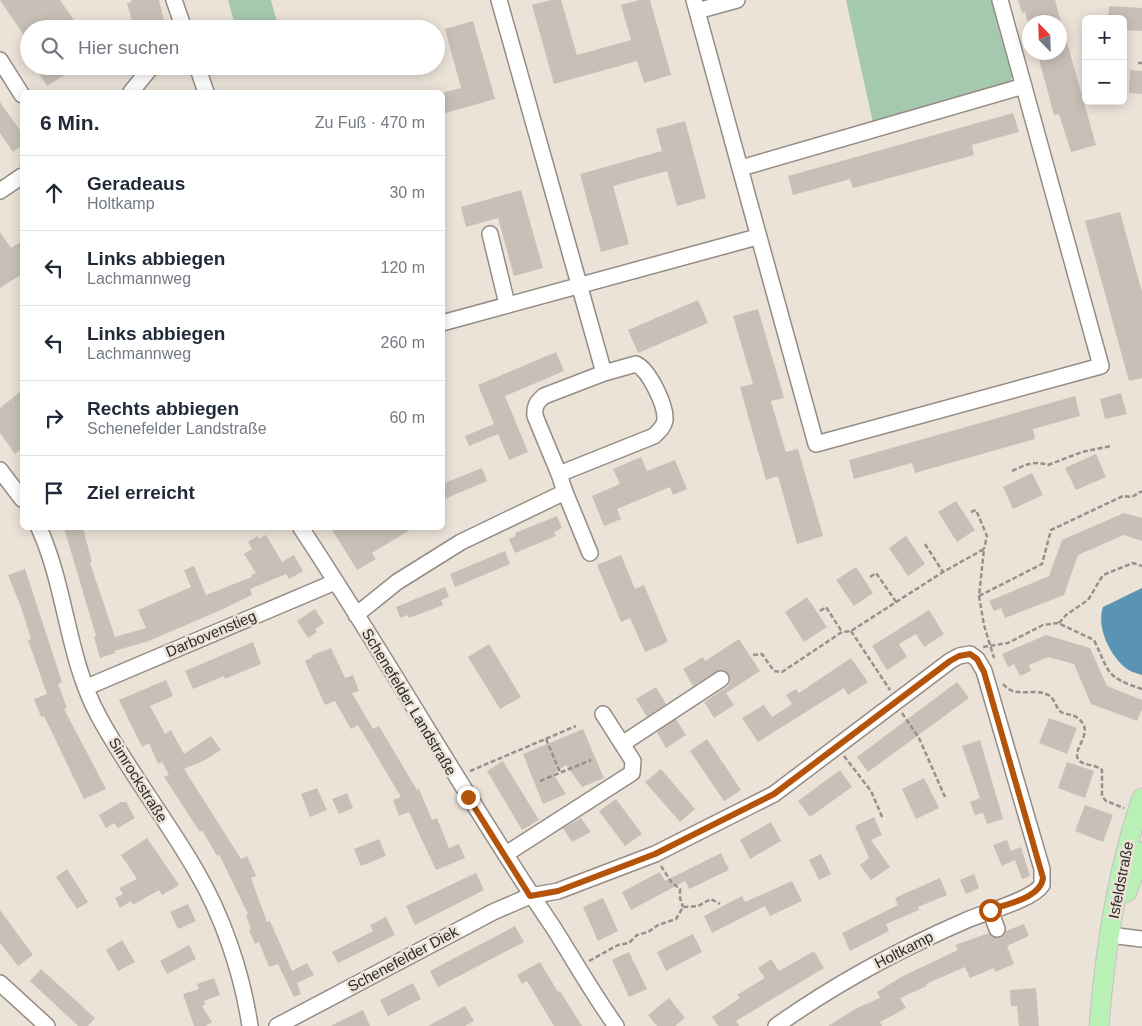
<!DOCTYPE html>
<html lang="de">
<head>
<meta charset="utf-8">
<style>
  body { margin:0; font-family:Helvetica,sans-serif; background:#f2f2f3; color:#1f2937 }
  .controls { position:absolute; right:15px; top:15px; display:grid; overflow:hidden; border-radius:8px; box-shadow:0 2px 12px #0003 }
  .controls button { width:45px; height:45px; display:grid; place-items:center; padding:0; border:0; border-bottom:1px solid #e0e1e3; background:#fff; color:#1f2937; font:25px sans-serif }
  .compass { position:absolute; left:1022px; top:15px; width:45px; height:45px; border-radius:50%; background:#fff; box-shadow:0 2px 12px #0003; rotate:337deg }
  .stop { position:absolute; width:15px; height:15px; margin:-11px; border:4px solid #b45309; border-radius:50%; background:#fff }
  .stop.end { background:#b45309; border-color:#fff; box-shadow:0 1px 5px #0008 }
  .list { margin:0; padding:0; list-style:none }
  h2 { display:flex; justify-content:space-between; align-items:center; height:65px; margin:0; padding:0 20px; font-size:21px }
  h2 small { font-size:16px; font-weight:400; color:#747a83 }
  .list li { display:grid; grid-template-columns:32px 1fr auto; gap:15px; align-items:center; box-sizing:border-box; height:75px; padding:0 20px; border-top:1px solid #e0e1e3 }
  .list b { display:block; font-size:19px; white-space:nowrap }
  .list p { margin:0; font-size:16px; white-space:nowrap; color:#747a83 }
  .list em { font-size:16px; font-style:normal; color:#747a83 }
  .icon { flex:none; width:28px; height:28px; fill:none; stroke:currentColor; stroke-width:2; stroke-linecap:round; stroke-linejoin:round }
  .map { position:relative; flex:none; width:1142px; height:1026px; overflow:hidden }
  .search { position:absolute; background:#fff; box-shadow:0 2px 12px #0003; left:20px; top:20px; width:425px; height:55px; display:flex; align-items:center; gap:12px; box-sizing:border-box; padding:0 18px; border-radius:28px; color:#747a83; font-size:19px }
  .panel { position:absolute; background:#fff; box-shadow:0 2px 12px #0003; left:20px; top:90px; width:425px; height:440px; border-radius:8px }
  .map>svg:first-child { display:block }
</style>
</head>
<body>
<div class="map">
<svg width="1142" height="1026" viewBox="0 0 1142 1026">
  <rect width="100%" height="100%" fill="#ebe2d8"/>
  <path fill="#a5c9af" d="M228,0H271L279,29H236Z
    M846,0H994L1014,75L1008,84L873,123Z"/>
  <path fill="#5994b4" d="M1142,588V675C1137,673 1131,672 1127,669C1110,656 1096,627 1103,607Z"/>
  <path fill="#c8c0b7" d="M0,0H60L74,20L61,29H29V43Z
    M131,0H159L166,29H134L127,3L132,2Z
    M551,0H561L577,55L631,40L621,5L639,0H650L671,75L644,83L637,61L554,84L532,5Z
    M1018,0H1055L1061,22H1028L1025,12L1022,13Z
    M1109,6L1142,8V31L1123,30V19H1108Z
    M473,21L495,99L442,114V93L461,88L445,29Z
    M1060,28H1063L1096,145L1071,152L1059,114L1054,115L1037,52H1060Z
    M34,66H79L47,86Z
    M1130,70L1142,71V94L1129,93Z
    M0,102L22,133V145L13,152L0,133Z
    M1013,113L1019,132L972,145L974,155L853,188L850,179L793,195L788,176Z
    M685,121L706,198L677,206L667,171L613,186L629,244L601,252L580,174L662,151L656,129Z
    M521,190L543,268L514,276L498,218L466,227L461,207Z
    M1120,212L1142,292V378L1129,381L1085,221Z
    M0,232L11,248L22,241V274L0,288Z
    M698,300L708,323L638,353L628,330Z
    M758,309L784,398L771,401L786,452L798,449L823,536L797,544L778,476L766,480L740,387L753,384L733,316Z
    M556,352L564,371L505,396L528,452L509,460L498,434L469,446L465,436L494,424L478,385Z
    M22,390V448L15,454L0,433V408Z
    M1121,393L1127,414L1105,419L1100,399Z
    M1075,396L1080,416L1033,429L1035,439L915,473L912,463L854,479L849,460Z
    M1096,454L1106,477L1076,490L1065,468Z
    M641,457L647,471L675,460L687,489L673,495L670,487L617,509L621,519L604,526L592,496L620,484L613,469Z
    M482,468L487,481L442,500V484Z
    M1032,473L1043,495L1013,509L1003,487Z
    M956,501L975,530L957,542L938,512Z
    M1124,513L1142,518V541L1124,535L1078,555L1064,595L1005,618L1001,608L994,611L989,601L1049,576L1062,540Z
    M557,516L562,528L554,532L556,536L515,553L509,539L516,536L515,533Z
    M64,528H83L92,562L90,563L115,637L146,628L138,610L191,587L184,570L194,566L206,595L252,577L251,575L256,573L244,554L252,549L248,542L257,536L259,539L266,535L282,562L294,555L303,571L289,579L286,574L250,589L252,595L223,609L149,641L114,651L115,653L100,658L94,637L96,636Z
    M331,528H413L372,553L376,559L357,570Z
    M906,536L925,564L908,576L889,548Z
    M505,551L510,564L455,587L450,574Z
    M621,555L635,589L644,585L668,642L645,652L630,618L621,622L597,565Z
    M856,567L873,593L854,606L836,580Z
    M25,569L62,682L58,684L67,708L64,709L106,789L84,799L44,716L41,717L34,699L47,694L28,640L31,639L21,607L8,575Z
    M445,587L449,597L441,600L443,605L409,618L408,615L400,618L396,607Z
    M807,597L827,627L804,642L785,612Z
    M315,609L324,623L315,629L317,632L308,638L297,621Z
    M929,610L944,634L924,647L916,634L899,644L907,657L887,670L872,646Z
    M1046,635L1090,648L1107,686L1142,700V709L1137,721L1091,704L1074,664L1048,657L1029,665L1031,671L1020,676L1014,664L1008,667L1002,654Z
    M739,639L760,671L726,693L734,705L714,718L704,702L727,687L730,683L729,674L720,670L693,686L683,669L703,657L705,661Z
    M253,642L261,664L225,679L224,676L193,689L185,671Z
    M489,644L521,697L500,709L468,657Z
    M331,648L345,678L353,675L359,691L352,693L373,729L379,726L417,790L419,789L432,820L437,818L449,848L459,844L465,858L436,870L409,812L399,816L393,800L401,797L358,725L351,729L335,701L325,705L305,661L313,657L312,655Z
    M851,658L868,682L848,695L844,688L758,742L742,718L764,705L772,717L792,704L786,695L796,689L799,693Z
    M166,680L173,696L150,706L165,734L171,730L184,754L211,736L221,750L205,760L184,769L241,859L247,856L256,876L251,878L267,922L270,921L292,971L307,963L314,975L297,983L301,994L294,997L278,964L269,967L259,942L255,944L249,930L251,929L246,916L248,914L219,854L217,856L202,830L200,832L164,777L169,775L162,762L158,764L149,743L142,747L119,700Z
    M957,682L969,698L868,772L857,757Z
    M656,687L666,704L647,717L636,699Z
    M1049,718L1077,728L1067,754L1039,743Z
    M676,719L686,735L666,748L657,732Z
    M583,729L604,778L582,787L566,765L553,774L566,794L543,804L523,754Z
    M707,739L741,790L724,801L690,751Z
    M980,740L1003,819L987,824L983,813L975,815L970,802L980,798L962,746Z
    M503,761L539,820L522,830L487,771Z
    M1067,762L1094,771L1085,798L1058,788Z
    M661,769L695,809L680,822L645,782Z
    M840,770L852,787L810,817L798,801Z
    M924,778L939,808L916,819L902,789Z
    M317,788L327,810L310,817L301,794Z
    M347,793L353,808L339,814L332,799Z
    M616,799L642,834L625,846L599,811Z
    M121,802H126L135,818L118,828L114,823L106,828L99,815Z
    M1085,805L1113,815L1103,842L1075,831Z
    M874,817L882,835L871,840L890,867L871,880L860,865L869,858L855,826Z
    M581,818L591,832L572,842L563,828Z
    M771,822L781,841L750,859L740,840Z
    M147,838L179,885L162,895L159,890L133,905L131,901L120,908L115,898L123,894L119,888L137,879L121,855Z
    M379,839L386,856L361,866L354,849Z
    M1007,840L1011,851L1021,847L1030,876L1022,879L1015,860L1002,866L993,845Z
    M721,853L729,870L689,889L685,881L631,910L622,892L660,872L665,881Z
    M821,854L831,874L819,880L809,860Z
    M67,869L88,902L77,909L56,877Z
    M476,873L484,890L415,925L406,906Z
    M974,874L979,888L966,894L960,880Z
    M940,878L947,895L918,907L919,910L886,924L889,931L850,951L842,933L898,905L895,898Z
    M792,881L802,901L770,916L765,906L712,933L704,916L742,896L745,902Z
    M603,898L618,931L598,941L583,907Z
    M188,904L196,921L178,929L170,912Z
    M0,910L33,955L18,966L0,943Z
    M386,917L395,935L338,963L332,952L373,931L370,925Z
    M1024,924L1029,936L1007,946L1014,964L995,972L994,968L970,978L965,967L926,984L927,986L900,998L906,1008L880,1022L882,1026H828L857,1008L880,998L877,992L903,976L958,950L955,945L989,933L995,938H1000L1006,931Z
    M515,926L524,942L438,987L430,971Z
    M693,934L702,952L666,971L657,952Z
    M122,940L135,962L118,971L106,950Z
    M189,945L196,959L167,974L160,961Z
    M814,951L824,968L736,1021L739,1026H718L712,1017L740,998L737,995L765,978L758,968L771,959L779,971Z
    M629,952L647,989L629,997L612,960Z
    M540,962L558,992L560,991L582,1026H554L527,981L522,984L517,975Z
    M41,969L95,1018L88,1026H78L30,981Z
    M214,978L220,995L204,1001L205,1005L202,1006L212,1022L205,1026H194L183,994L199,989L197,984Z
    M413,983L421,999L388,1016L380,1000Z
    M1036,988L1039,1026H1019L1017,1006H1011L1010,990Z
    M669,998L685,1018L675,1026H657L648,1015Z
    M465,1006L474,1021L465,1026H428Z
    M363,1010L370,1026H330Z"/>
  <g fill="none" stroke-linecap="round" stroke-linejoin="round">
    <g stroke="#958c84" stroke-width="18">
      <path id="minor" d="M174,0L184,29
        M499,0L604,373
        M694,0C735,148 774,296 816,444L1101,366L1000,0
        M697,11L737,0
        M0,60L22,95
        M197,66L206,92
        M131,92L152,66
        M741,168L1024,86
        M0,191L22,176
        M490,234L507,304
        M442,323L757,237
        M636,364C649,370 666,405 665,420C664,427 659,431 654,436L559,474L535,416C534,406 537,402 544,396L604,373Z
        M0,470L22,499
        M565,492L590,553
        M39,528C66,587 67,657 98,715C127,769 165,817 195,869C223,916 242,973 250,1026
        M301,528C388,659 465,797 553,927C574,960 593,994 616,1026
        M356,615L397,582L461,542L565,492L559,474
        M87,687L335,582
        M622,744L721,679
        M506,854L632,773L633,761L603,714
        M990,910L997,929
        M1110,935L1142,939
        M0,983L47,1026
        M277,1026L493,912L530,896L558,891L655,854L774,794L950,661L959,656L970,654L977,659L984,671L1042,869V885C1032,900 985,912 967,920C900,949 835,984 776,1026"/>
    </g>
    <g stroke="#c4c3c3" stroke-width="21">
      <path id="major" d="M1127,892L1142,852
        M1099,1026C1105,950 1117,870 1142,798"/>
    </g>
    <path stroke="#98918a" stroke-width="2.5" stroke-dasharray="5 2.5" stroke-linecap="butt" d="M1138,63H1142
      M1012,471C1025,465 1034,460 1048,465L1082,452L1111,446
      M971,512L976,510L987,536L984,549
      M925,544L943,572
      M870,577L876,573L897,603
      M979,596L1042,564L1051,530L1123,496L1132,497L1142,491
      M820,611L826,607L842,632
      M1059,623L1066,615L1088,600L1103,575L1133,563L1142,566
      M851,631L890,690
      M983,647L1008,643L1043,625L1058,623L1094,640C1110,673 1105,677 1142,689
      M753,655L762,654L774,671L782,672L842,632L851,631L943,572L984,549L979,596L984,625L994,658
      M1003,684C1016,700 1034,686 1050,696C1055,700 1056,708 1061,712C1066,715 1074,714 1079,719C1095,733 1072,748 1078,759C1082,766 1096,764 1102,770V796L1106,801L1124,808
      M902,713L919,738L945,797
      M546,739L560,772
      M844,756L871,791L883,819
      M470,771L576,726
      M540,781L591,760
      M661,866L672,883L680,889V898L683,907
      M589,961L618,945L629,943L637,935L648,932L658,925L676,919L683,907L698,906L711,899L720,904"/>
    <use href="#minor" stroke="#fff" stroke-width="15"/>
    <use href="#major" stroke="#b9f0b5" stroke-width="19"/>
  </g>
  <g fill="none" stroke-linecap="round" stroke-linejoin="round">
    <path stroke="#b45309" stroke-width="6" d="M468,797L530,896L558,891L655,854L774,794L950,661L959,656L970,654L977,659L984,672L1043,878C1041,898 1006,904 990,910"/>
  </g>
  <g text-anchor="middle" stroke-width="5" stroke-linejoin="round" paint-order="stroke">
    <g font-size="15" fill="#2e2a27" stroke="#ebe2d8">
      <text transform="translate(211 634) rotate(-23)" y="5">Darbovenstieg</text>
      <text transform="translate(409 702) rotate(59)" y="5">Schenefelder Landstraße</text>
      <text transform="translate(138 780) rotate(58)" y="5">Simrockstraße</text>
      <text transform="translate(1121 880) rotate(-79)" y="5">Isfeldstraße</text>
      <text transform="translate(904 950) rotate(-27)" y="5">Holtkamp</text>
      <text transform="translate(403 959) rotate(-28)" y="5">Schenefelder Diek</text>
    </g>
  </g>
</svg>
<div class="controls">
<button>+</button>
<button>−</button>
</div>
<svg class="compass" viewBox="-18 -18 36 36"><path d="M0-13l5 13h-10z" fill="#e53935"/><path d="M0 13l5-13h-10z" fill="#747a83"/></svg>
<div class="stop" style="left:990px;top:910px"></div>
<div class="stop end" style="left:468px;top:797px"></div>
<div class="search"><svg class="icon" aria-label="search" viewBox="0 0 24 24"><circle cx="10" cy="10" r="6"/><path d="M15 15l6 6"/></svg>Hier suchen</div>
<section class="panel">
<h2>6 Min.<small>Zu Fuß · 470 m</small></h2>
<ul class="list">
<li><svg class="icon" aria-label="ahead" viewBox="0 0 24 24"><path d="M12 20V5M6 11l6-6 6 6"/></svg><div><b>Geradeaus</b><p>Holtkamp</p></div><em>30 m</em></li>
<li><svg class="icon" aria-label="left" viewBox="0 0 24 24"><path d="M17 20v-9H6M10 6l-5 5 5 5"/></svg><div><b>Links abbiegen</b><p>Lachmannweg</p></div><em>120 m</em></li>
<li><svg class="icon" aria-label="left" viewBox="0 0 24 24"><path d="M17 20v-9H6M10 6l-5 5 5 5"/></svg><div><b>Links abbiegen</b><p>Lachmannweg</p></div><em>260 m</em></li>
<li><svg class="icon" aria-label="right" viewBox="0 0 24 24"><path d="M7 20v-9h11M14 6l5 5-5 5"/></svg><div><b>Rechts abbiegen</b><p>Schenefelder Landstraße</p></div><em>60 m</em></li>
<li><svg class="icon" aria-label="arrive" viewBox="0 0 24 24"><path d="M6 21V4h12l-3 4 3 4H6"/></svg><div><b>Ziel erreicht</b></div></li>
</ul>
</section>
</div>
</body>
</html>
